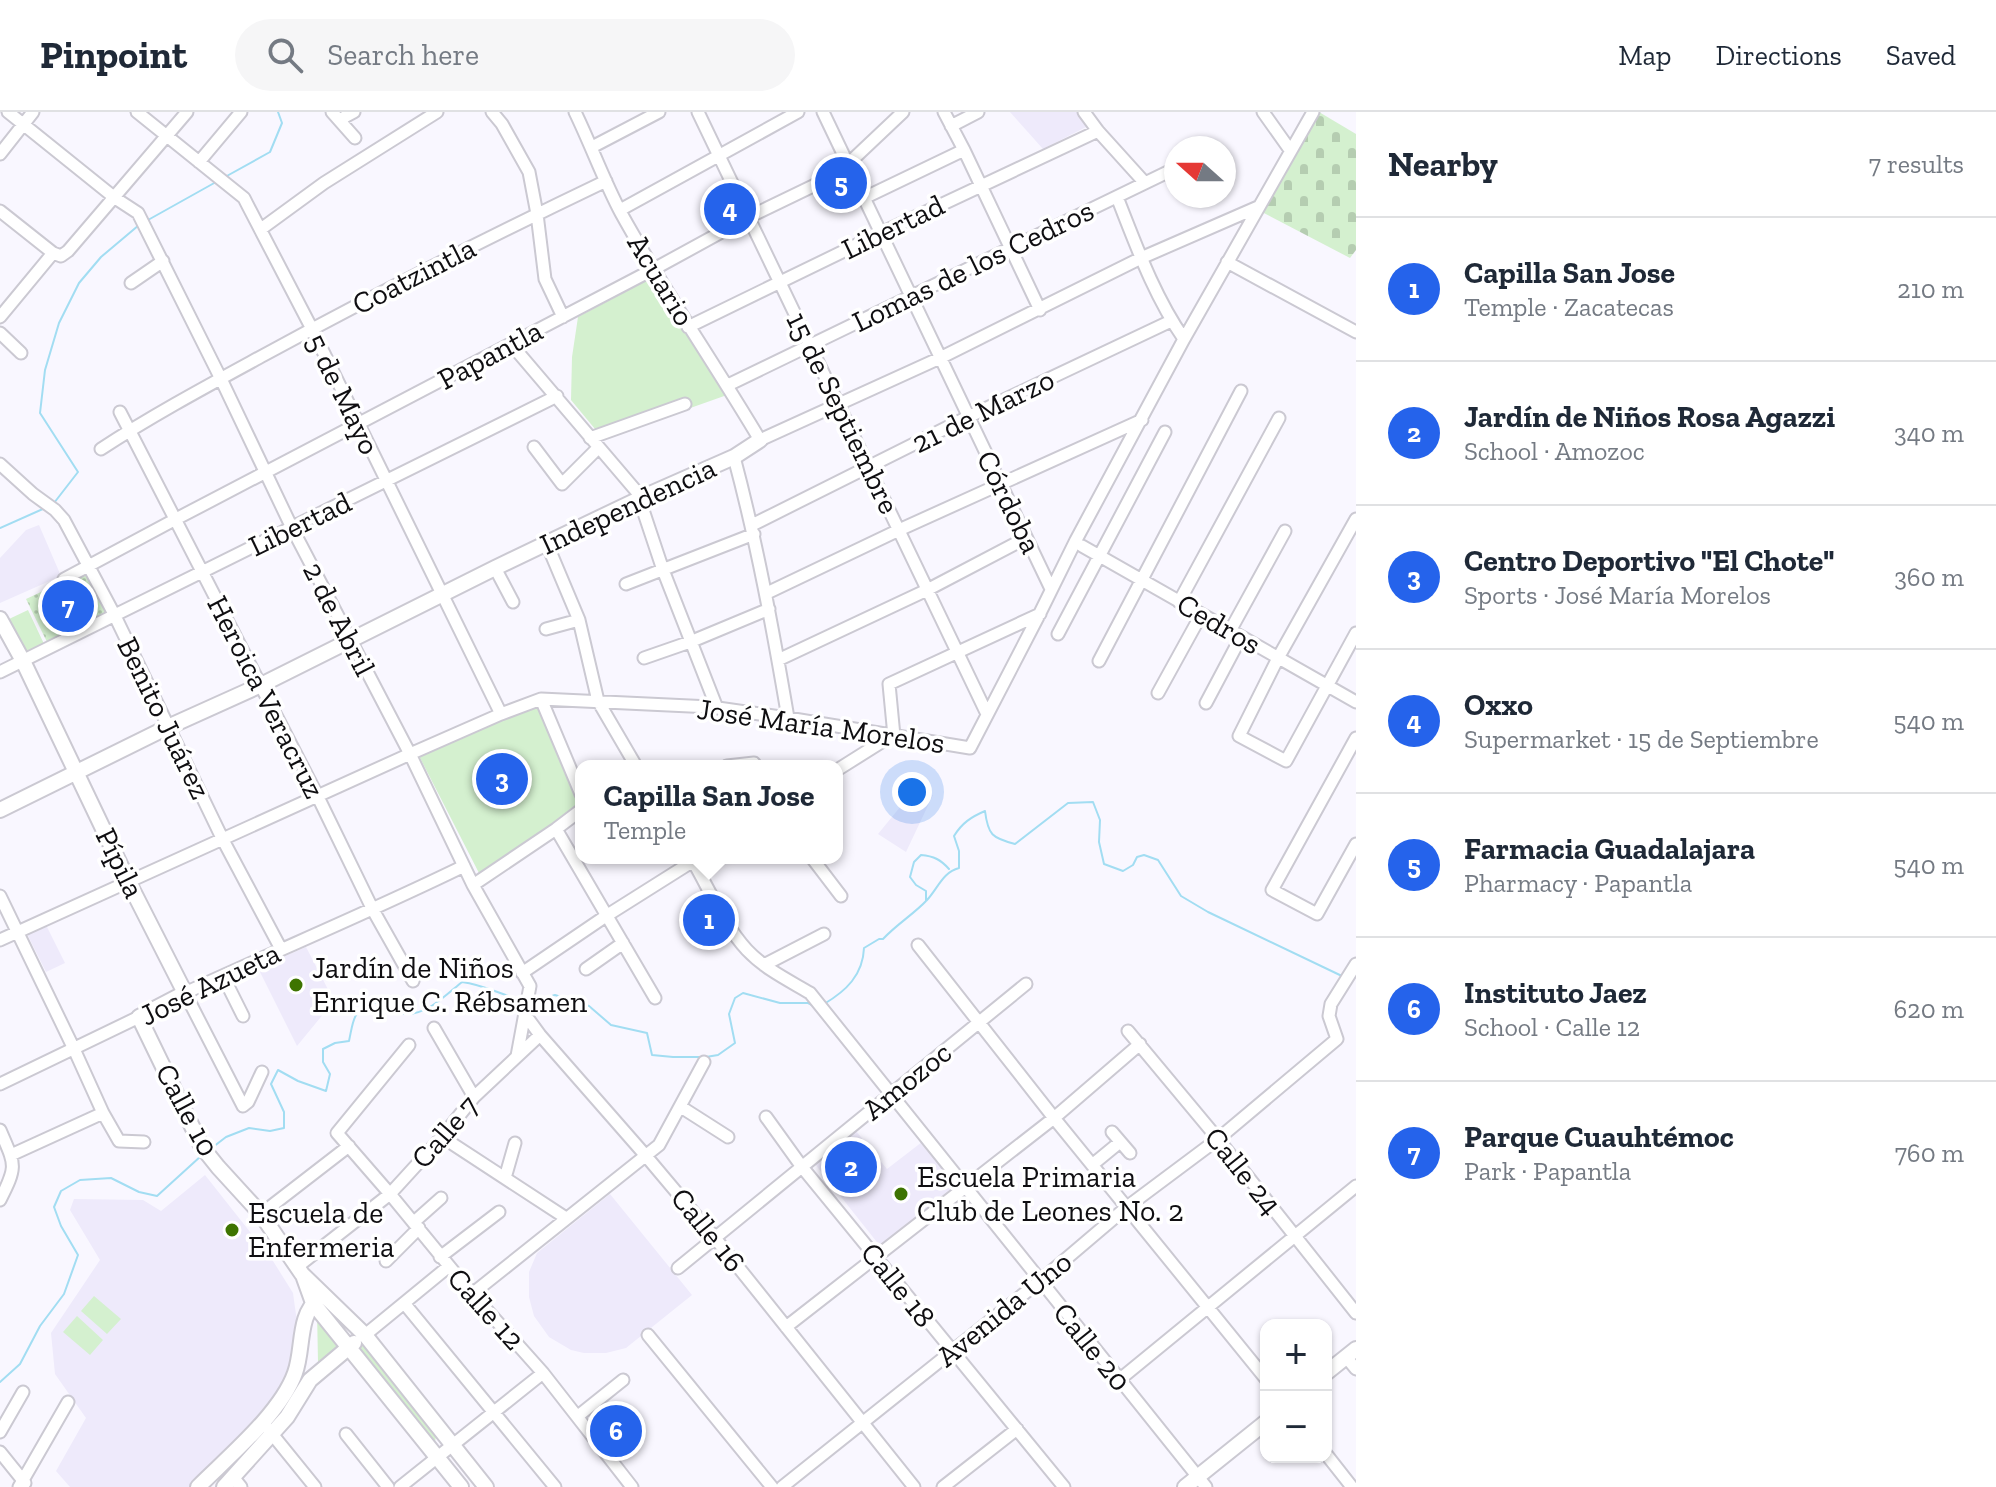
<!DOCTYPE html>
<html lang="en">
<head>
<meta charset="utf-8">
<style>
  body { margin:0; font-family:"Zilla Slab",serif; background:#f6f6f7; color:#1f2937 }
  .controls { position:absolute; right:24px; bottom:24px; display:grid; overflow:hidden; border-radius:16px; box-shadow:0 2px 6px #0004 }
  .controls button { width:72px; height:72px; display:grid; place-items:center; padding:0; border:0; border-bottom:2px solid #e0e1e3; background:#fff; color:#1f2937; font:40px sans-serif }
  .compass { position:absolute; left:1164px; top:24px; width:72px; height:72px; border-radius:50%; background:#fff; box-shadow:0 2px 6px #0004; rotate:291deg }
  .you { position:absolute; left:912px; top:680px; width:28px; height:28px; margin:-20px; border:6px solid #fff; border-radius:50%; background:#1a73e8; box-shadow:0 0 0 12px #1a73e833 }
  .badge { display:grid; place-items:center; width:52px; height:52px; border-radius:50%; background:#2563eb; color:#fff; font-size:26px; font-weight:700 }
  .pin { position:absolute; translate:-50% -50%; border:4px solid #fff; box-shadow:0 2px 8px #0006 }
  .popup { position:absolute; left:575px; top:648px; width:268px; height:104px; box-sizing:border-box; display:grid; place-content:center; border-radius:16px; background:#fff; filter:drop-shadow(0 2px 6px #0005); font-size:26px; white-space:nowrap; color:#747a83 }
  .popup b { font-size:30px; color:#1f2937 }
  .popup::after { content:''; position:absolute; left:50%; top:100%; margin-left:-16px; border:16px solid transparent; border-top-color:#fff }
  .list { margin:0; padding:0; list-style:none }
  h2 { display:flex; justify-content:space-between; align-items:center; height:104px; margin:0; padding:0 32px; font-size:34px }
  h2 small { font-size:26px; font-weight:400; color:#747a83 }
  .list li { display:grid; grid-template-columns:52px 1fr auto; gap:24px; align-items:center; box-sizing:border-box; height:144px; padding:0 32px; border-top:2px solid #e0e1e3 }
  .list b { display:block; font-size:30px; white-space:nowrap }
  .list p { margin:0; font-size:26px; white-space:nowrap; color:#747a83 }
  .list em { font-size:26px; font-style:normal; color:#747a83 }
  .icon { flex:none; width:44px; height:44px; fill:none; stroke:currentColor; stroke-width:2; stroke-linecap:round; stroke-linejoin:round }
  .map { position:relative; flex:none; width:1356px; height:1375px; overflow:hidden }
  header { display:flex; align-items:center; gap:48px; box-sizing:border-box; height:112px; padding:0 40px; background:#fff; border-bottom:2px solid #e0e1e3 }
  header strong { font-size:38px }
  nav { display:flex; gap:44px; margin-inline-start:auto; font-size:28px }
  .search { width:560px; height:72px; background:#f6f6f7; display:flex; align-items:center; gap:20px; box-sizing:border-box; padding:0 28px; border-radius:44px; color:#747a83; font-size:30px }
  main { display:flex }
  aside { flex:1; background:#fff }
  .map>svg:first-child { display:block }
</style>
</head>
<body>
<header>
<strong>Pinpoint</strong>
<div class="search"><svg class="icon" aria-label="search" viewBox="0 0 24 24"><circle cx="10" cy="10" r="6"/><path d="M15 15l6 6"/></svg>Search here</div>
<nav><a>Map</a><a>Directions</a><a>Saved</a></nav>
</header>
<main>
<div class="map">
<svg width="1356" height="1375" viewBox="0 0 1356 1375">
  <defs>
    <pattern id="cemetery-stones" width="16" height="16" patternUnits="userSpaceOnUse" patternTransform="scale(2)"><rect width="16" height="16" fill="#d4f0cf"/><path d="M2 7V4a2 2 0 0 1 4 0v3zM10 15v-3a2 2 0 0 1 4 0v3z" fill="#b5cdb1"/></pattern>
    <pattern id="park-dots" width="8" height="8" patternUnits="userSpaceOnUse" patternTransform="scale(2)"><rect width="8" height="8" fill="#d4f0cf"/><path d="M2 2h.1M6 6h.1" fill="none" stroke="#b5cdb1" stroke-width="1.8" stroke-linecap="round"/></pattern>
  </defs>
  <rect width="100%" height="100%" fill="#f9f7ff"/>
  <path fill="#eeeafb" d="M1010,0H1079L1088,14L1043,37Z
    M39,413L61,464L0,491V446L26,418Z
    M914,678L933,683L906,740L878,722Z
    M46,813L65,851L46,860L27,822Z
    M306,835L334,889L297,934L258,856Z
    M856,1019L887,1057L922,1030L956,1073L880,1134L815,1052Z
    M205,1063L273,1149L293,1181L297,1210V1233L287,1268L269,1296L195,1375H70L56,1359L86,1306L55,1262L51,1221L100,1148L70,1098L74,1087L143,1088L161,1099Z
    M610,1082L692,1183L626,1236L606,1241H584L571,1238L549,1225L534,1204L529,1185V1160L537,1141Z"/>
  <path fill="#d4f0cf" d="M649,167L727,283L665,305L663,299L600,323L571,288L572,245L578,205Z
    M28,498L45,534L26,543L9,507Z
    M541,592L581,686V696L480,763L417,640Z
    M94,1184L121,1207L107,1222L81,1199Z
    M317,1199L344,1229L318,1250Z
    M77,1204L103,1228L90,1243L63,1220Z
    M363,1233L368,1235L436,1324L435,1330L432,1331L360,1240V1237Z"/>
  <path fill="url(#cemetery-stones)" d="M1319,0L1356,22V138L1350,146L1260,99Z"/>
  <path fill="url(#park-dots)" d="M88,458L110,501L48,532L26,487Z"/>
  <g fill="none" stroke-linecap="round" stroke-linejoin="round">
    <path stroke="#a2ddf2" stroke-width="2" d="M225,65L270,40L282,11L278,0
      M148,108L216,70
      M54,391L78,360L40,301L45,258L59,211L79,171L101,145L139,113
      M0,416L45,396
      M926,789V779L916,773L910,765L914,750L921,743C934,744 941,748 949,757
      M533,890L555,883L589,894L611,913L647,921L652,943L673,945H706L718,943L735,931L729,902L735,886L743,881L780,891H808L814,894
      M824,892C846,879 863,863 864,836L879,827H883C897,812 914,802 927,788C938,776 943,760 959,756V739L954,724C962,711 971,705 985,699C988,723 992,726 1015,732L1068,691L1093,690L1100,708L1099,730L1104,752L1123,759L1133,753L1137,745L1144,743L1158,748L1181,784L1208,800L1344,865
      M213,1035L226,1025L249,1016L270,1019L284,1016V1000L271,972L278,958L298,969L326,979L330,962L323,950V937L335,931L349,929C354,906 352,898 377,890C385,894 398,902 407,902C428,902 447,882 462,870C485,873 501,883 522,888
      M0,1270L20,1252L40,1214L64,1182L78,1143L61,1114L54,1095L61,1079L80,1068L111,1066L139,1080L157,1084L201,1044"/>
    <g stroke="#cbc9d2" stroke-width="15">
      <path id="minor" d="M8,0L115,86L138,101L221,267L292,416L410,642L473,773L530,874L517,944
        M137,0L244,86L247,92L312,217L501,602
        M332,0L355,26
        M492,0L502,12L529,60L537,102L545,167L563,205
        M575,0C591,33 604,69 621,101C664,179 715,252 760,328L940,246L1141,146L1258,95
        M698,0L987,602
        M823,0L1051,477
        M944,0L964,38L1040,198
        M1084,0L1098,19L1145,71
        M1263,0L1290,38
        M339,8L354,0
        M951,14L978,0
        M592,35L659,0
        M0,42L33,0
        M199,50L241,0
        M1117,85C1136,133 1154,184 1184,227
        M864,86L964,38
        M620,98L798,0
        M0,99L53,141
        M261,117L324,71L437,0
        M53,141L61,144L68,139L187,0
        M1227,150L1356,220
        M131,171L163,149
        M0,205L53,141
        M688,215L881,121L1098,19
        M0,221L21,241
        M511,232L637,380L663,458L717,596
        M728,273L1176,56
        M120,300L318,685L373,798L413,869
        M590,326L685,292
        M534,335L562,372L598,336
        M101,337C153,303 209,273 264,243C376,182 491,124 606,69
        M734,345C757,431 773,518 788,606
        M0,352L33,382L55,398L64,408L114,502L223,728L281,837
        M1356,407L1278,546L1239,624L1286,649L1356,521
        M752,413L968,305L1171,209
        M547,432L579,508L598,589L636,654
        M1082,434L1356,590
        M495,456L513,490
        M64,467L176,407L654,157L749,105L813,74L848,52L903,0
        M626,472L754,422
        M767,481L899,418L1142,308
        M1179,490L1279,306
        M546,517L579,508
        M1230,519L1285,419
        M1058,522L1165,320
        M644,546L690,530L769,497
        M778,548L927,478L1026,426
        M1099,549L1241,279
        M0,560L557,284
        M1158,581L1201,503
        M541,587L581,682
        M1206,591L1241,525
        M894,624L889,572L1040,502
        M1356,626L1272,778L1317,802L1356,732
        M727,654L754,651L756,654
        M837,658L891,624
        M556,717L655,886
        M691,746C709,776 723,812 747,838C765,857 788,868 810,881L1206,1375
        M812,746L841,784
        M473,773L556,717L581,698
        M0,784L74,937L103,1001L119,1029L144,1030
        M0,828L410,642L501,602L541,587L711,595L788,606L970,636L1040,501L1076,428L1184,227L1313,0
        M918,833L1054,1006L1266,1267
        M764,853L824,822
        M586,857L623,831
        M522,861L606,804L698,746
        M223,864L243,904
        M525,907L529,908L540,923L646,1044L715,1126L914,1375
        M434,916L474,985
        M1128,919L1218,1027L1356,1201
        M409,933L337,1021L390,1082L468,1177L543,1261L632,1375
        M262,960L248,990L243,994L185,881C278,838 372,799 464,754
        M0,972L139,905
        M681,995L728,1025
        M766,1005L802,1055L1064,1375
        M0,1018C15,1053 18,1053 0,1088
        M1112,1020L1130,1041
        M442,1025L566,1106
        M11,1043L103,1001
        M1092,1053L1120,1030
        M505,1066L515,1031
        M261,1102L349,1034
        M414,1110L441,1086
        M440,1145L499,1100
        M386,1149L419,1116
        M297,1155L390,1082L442,1025L474,985L540,923
        M678,1156L1026,872
        M472,1182L659,1033L704,950
        M404,1191L555,1375
        M786,1215L1054,1006L1140,932
        M365,1223L448,1155
        M648,1223L772,1375
        M1346,1245L1356,1257
        M1119,1268L1356,1074
        M578,1304L623,1268
        M268,1317L315,1375
        M0,1320L23,1280
        M346,1322L388,1375
        M0,1340L25,1371
        M1326,1342L1352,1375
        M233,1365L241,1375
        M19,1375L68,1290
        M400,1375L543,1261
        M782,1375L1040,1169L1127,1095L1218,1027L1337,927L1329,904L1331,892L1356,852
        M943,1375L1017,1317"/>
    </g>
    <g stroke="#cbc9d2" stroke-width="18">
      <path id="major" d="M0,507L23,549L128,769L185,881L139,905L202,1035L218,1055L261,1102L302,1162L365,1223L486,1375
        M0,698L168,615L261,573L495,456L641,386L734,345L760,328
        M304,1166L313,1191L461,1375
        M1326,1261L1356,1237
        M198,1375C228,1345 281,1301 295,1261C304,1236 297,1204 319,1186
        M224,1375L287,1305L310,1268L354,1231
        M1185,1375L1266,1310"/>
    </g>
    <use href="#minor" stroke="#fff" stroke-width="11"/>
    <use href="#major" stroke="#fff" stroke-width="14"/>
  </g>
  <g fill="#3e7401" stroke="#fff" stroke-width="3">
    <circle cx="296" cy="873" r="8"/>
    <circle cx="901" cy="1082" r="8"/>
    <circle cx="232" cy="1118" r="8"/>
  </g>
  <g text-anchor="middle" stroke-width="7" stroke-linejoin="round" paint-order="stroke">
    <g font-size="30" fill="#0f0e11" stroke="#fff">
      <text transform="translate(893 115) rotate(-26)" y="10">Libertad</text>
      <text transform="translate(973 154) rotate(-26)" y="10">Lomas de los Cedros</text>
      <text transform="translate(414 164) rotate(-27)" y="10">Coatzintla</text>
      <text transform="translate(661 168) rotate(59)" y="10">Acuario</text>
      <text transform="translate(490 243) rotate(-28)" y="10">Papantla</text>
      <text transform="translate(343 282) rotate(64)" y="10">5 de Mayo</text>
      <text transform="translate(983 299) rotate(-26)" y="10">21 de Marzo</text>
      <text transform="translate(843 301) rotate(64)" y="10">15 de Septiembre</text>
      <text transform="translate(1009 390) rotate(64)" y="10">Córdoba</text>
      <text transform="translate(628 394) rotate(-25)" y="10">Independencia</text>
      <text transform="translate(300 412) rotate(-26)" y="10">Libertad</text>
      <text transform="translate(339 507) rotate(63)" y="10">2 de Abril</text>
      <text transform="translate(1219 512) rotate(30)" y="10">Cedros</text>
      <text transform="translate(266 585) rotate(63)" y="10">Heroica Veracruz</text>
      <text transform="translate(164 606) rotate(64)" y="10">Benito Juárez</text>
      <text transform="translate(821 614) rotate(8)" y="10">José María Morelos</text>
      <text transform="translate(120 751) rotate(64)" y="10">Pípila</text>
      <text transform="translate(210 872) rotate(-26)" y="10">José Azueta</text>
      <text transform="translate(907 969) rotate(-39)" y="10">Amozoc</text>
      <text transform="translate(187 998) rotate(62)" y="10">Calle 10</text>
      <text transform="translate(445 1020) rotate(-49)" y="10">Calle 7</text>
      <text transform="translate(1243 1059) rotate(51)" y="10">Calle 24</text>
      <text transform="translate(708 1118) rotate(51)" y="10">Calle 16</text>
      <text transform="translate(898 1173) rotate(51)" y="10">Calle 18</text>
      <text transform="translate(486 1197) rotate(48)" y="10">Calle 12</text>
      <text transform="translate(1004 1197) rotate(-39)" y="10">Avenida Uno</text>
      <text transform="translate(1092 1235) rotate(51)" y="10">Calle 20</text>
    </g>
    <g font-size="30" fill="#0f0e11" stroke="#fff" text-anchor="start">
      <text x="312" y="866">Jardín de Niños<tspan x="312" dy="34">Enrique C. Rébsamen</tspan></text>
      <text x="917" y="1075">Escuela Primaria<tspan x="917" dy="34">Club de Leones No. 2</tspan></text>
      <text x="248" y="1111">Escuela de<tspan x="248" dy="34">Enfermeria</tspan></text>
    </g>
  </g>
</svg>
<div class="controls">
<button>+</button>
<button>−</button>
</div>
<svg class="compass" viewBox="-18 -18 36 36"><path d="M0-13l5 13h-10z" fill="#e53935"/><path d="M0 13l5-13h-10z" fill="#747a83"/></svg>
<div class="you"></div>
<div class="pin badge" style="left:709px;top:808px">1</div>
<div class="popup"><b>Capilla San Jose</b>Temple</div>
<div class="pin badge" style="left:851px;top:1055px">2</div>
<div class="pin badge" style="left:502px;top:667px">3</div>
<div class="pin badge" style="left:730px;top:97px">4</div>
<div class="pin badge" style="left:841px;top:71px">5</div>
<div class="pin badge" style="left:616px;top:1319px">6</div>
<div class="pin badge" style="left:68px;top:494px">7</div>
</div>
<aside>
<h2>Nearby<small>7 results</small></h2>
<ul class="list">
<li><span class="badge">1</span><div><b>Capilla San Jose</b><p>Temple · Zacatecas</p></div><em>210 m</em></li>
<li><span class="badge">2</span><div><b>Jardín de Niños Rosa Agazzi</b><p>School · Amozoc</p></div><em>340 m</em></li>
<li><span class="badge">3</span><div><b>Centro Deportivo &quot;El Chote&quot;</b><p>Sports · José María Morelos</p></div><em>360 m</em></li>
<li><span class="badge">4</span><div><b>Oxxo</b><p>Supermarket · 15 de Septiembre</p></div><em>540 m</em></li>
<li><span class="badge">5</span><div><b>Farmacia Guadalajara</b><p>Pharmacy · Papantla</p></div><em>540 m</em></li>
<li><span class="badge">6</span><div><b>Instituto Jaez</b><p>School · Calle 12</p></div><em>620 m</em></li>
<li><span class="badge">7</span><div><b>Parque Cuauhtémoc</b><p>Park · Papantla</p></div><em>760 m</em></li>
</ul>
</aside>
</main>
</body>
</html>
